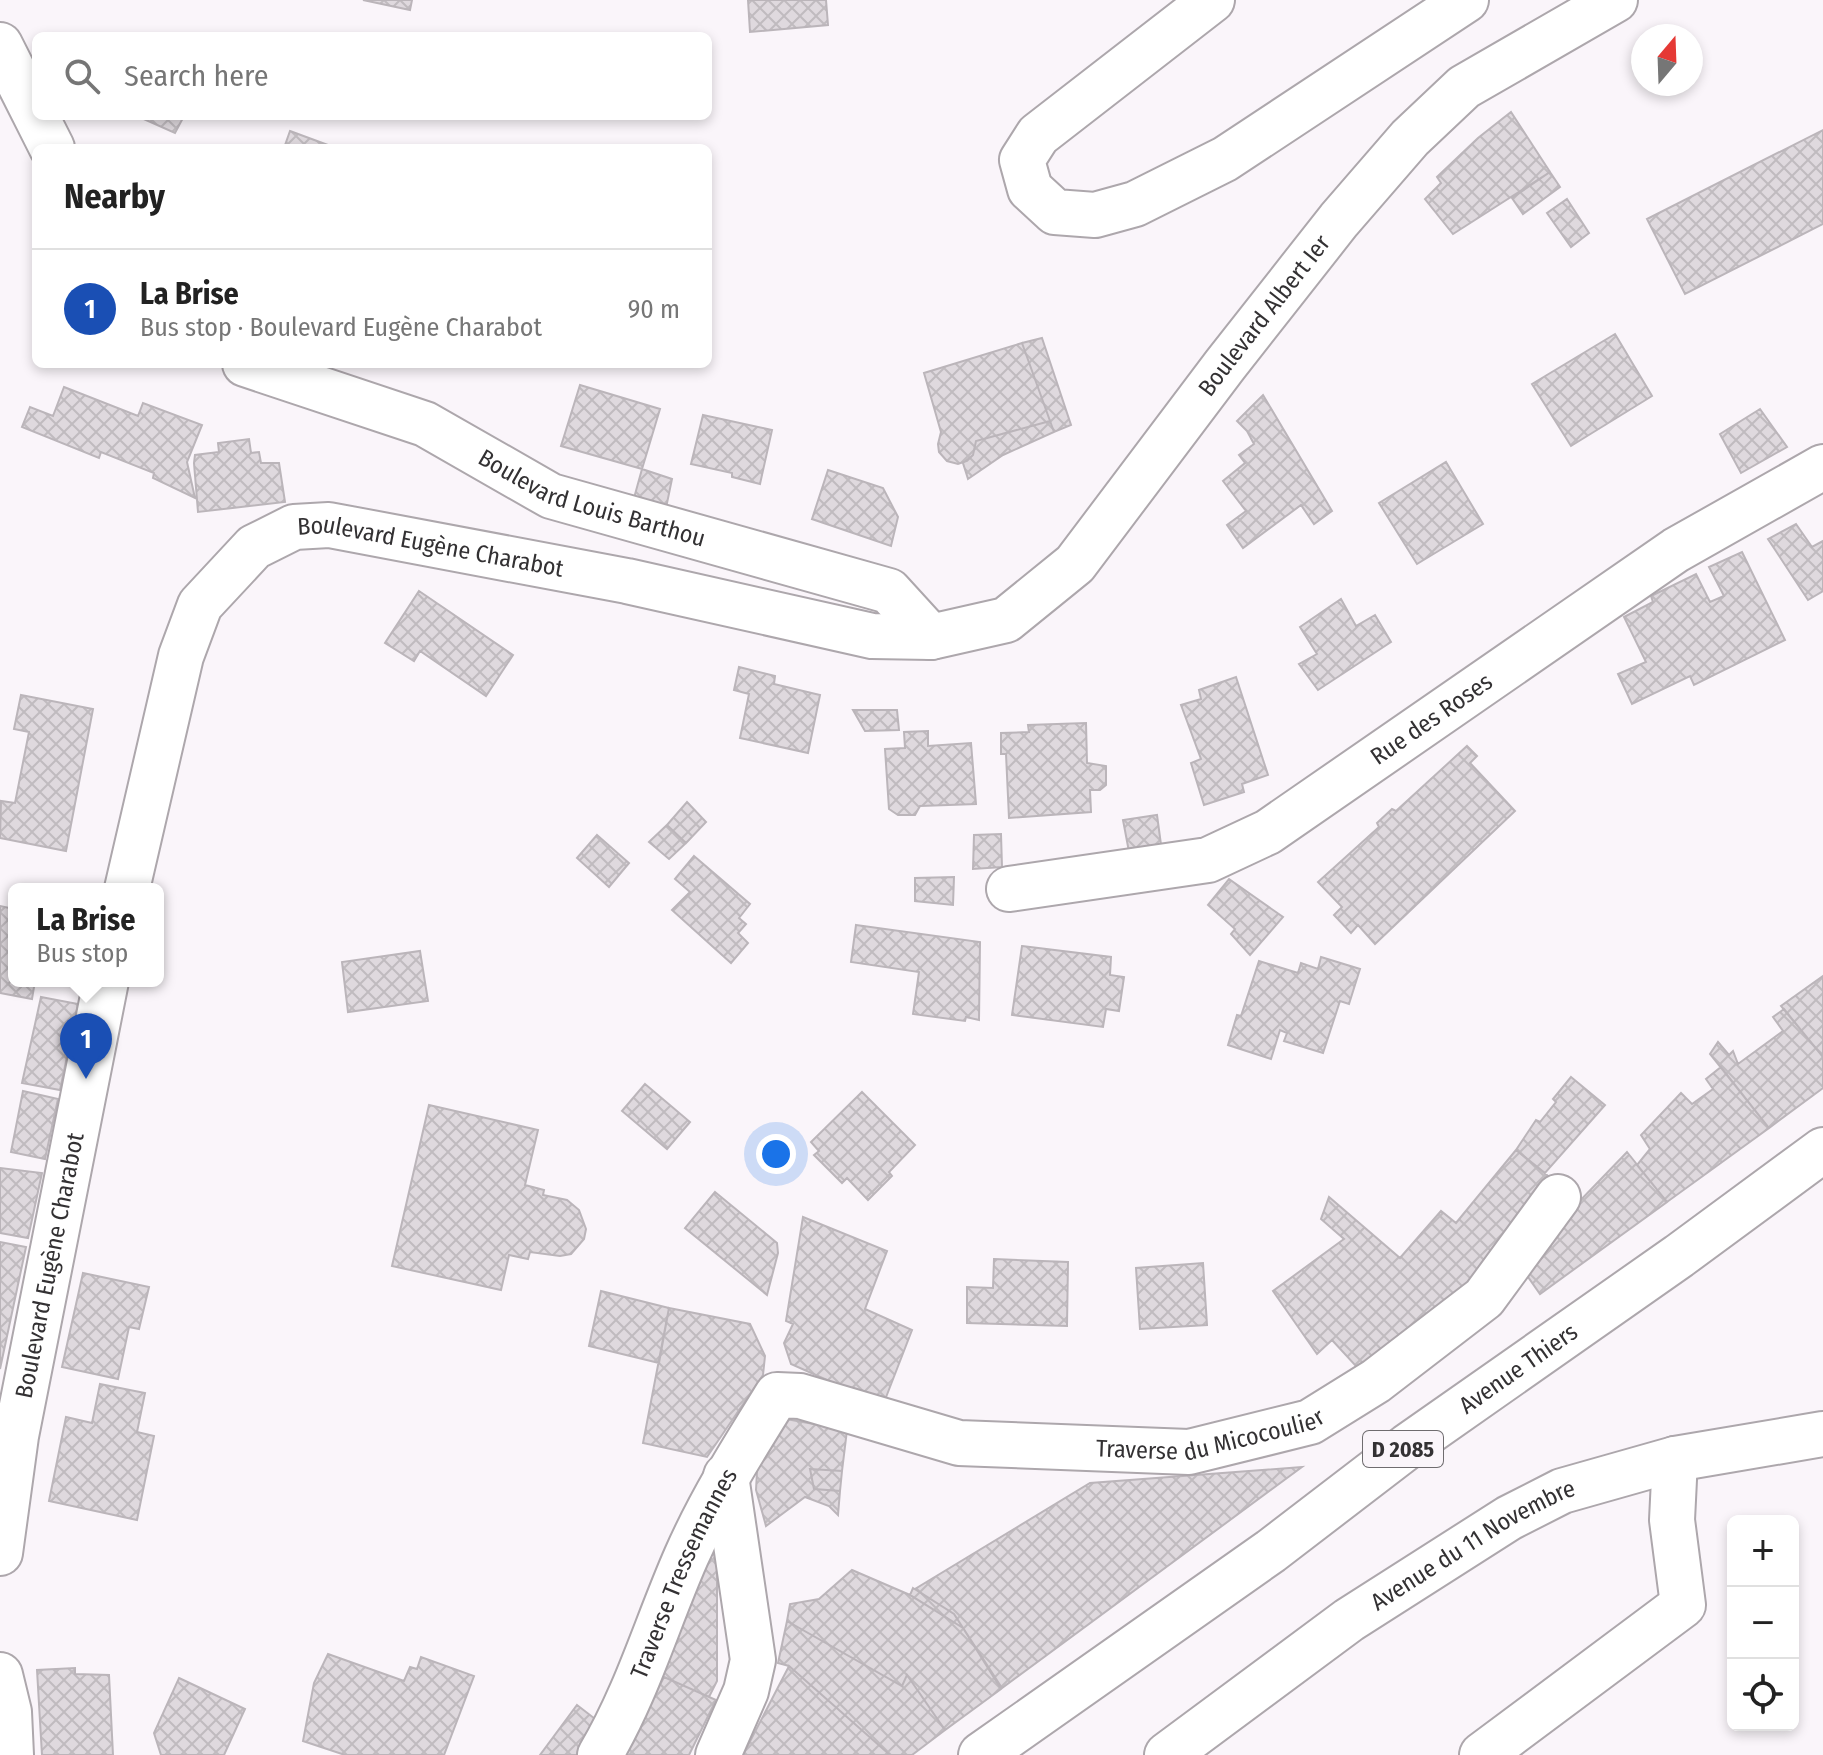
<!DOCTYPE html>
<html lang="en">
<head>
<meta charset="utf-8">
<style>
  body { margin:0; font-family:"Fira Sans Condensed",sans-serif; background:#f2f2f2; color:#222 }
  .controls { position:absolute; right:24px; bottom:24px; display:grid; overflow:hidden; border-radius:12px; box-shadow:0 4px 12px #0003 }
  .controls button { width:72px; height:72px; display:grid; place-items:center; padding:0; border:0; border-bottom:2px solid #e0e0e0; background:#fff; color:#222; font:40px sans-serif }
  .compass { position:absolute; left:1631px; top:24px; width:72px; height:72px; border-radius:50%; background:#fff; box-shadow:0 4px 12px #0003; rotate:19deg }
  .you { position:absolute; left:776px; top:1154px; width:28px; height:28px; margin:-20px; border:6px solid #fff; border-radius:50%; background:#1a73e8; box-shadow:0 0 0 12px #1a73e833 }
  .badge { display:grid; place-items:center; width:52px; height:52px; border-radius:50%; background:#617829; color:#fff; font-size:26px; font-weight:700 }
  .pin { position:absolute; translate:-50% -66px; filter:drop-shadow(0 2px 4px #0008) }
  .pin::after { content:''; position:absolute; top:42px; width:28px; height:24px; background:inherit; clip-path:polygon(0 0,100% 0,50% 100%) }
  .popup { position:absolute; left:8px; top:883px; width:156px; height:104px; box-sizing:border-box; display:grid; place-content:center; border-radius:12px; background:#fff; filter:drop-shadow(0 2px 6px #0005); font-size:26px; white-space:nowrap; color:#767676 }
  .popup b { font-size:30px; color:#222 }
  .popup::after { content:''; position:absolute; left:50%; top:100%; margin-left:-16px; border:16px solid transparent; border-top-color:#fff }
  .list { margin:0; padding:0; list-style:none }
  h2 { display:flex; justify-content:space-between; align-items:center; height:104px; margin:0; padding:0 32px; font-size:34px }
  h2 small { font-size:26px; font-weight:400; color:#767676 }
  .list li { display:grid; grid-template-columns:52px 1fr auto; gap:24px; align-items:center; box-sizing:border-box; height:120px; padding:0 32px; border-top:2px solid #e0e0e0 }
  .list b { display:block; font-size:30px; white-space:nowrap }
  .list p { margin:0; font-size:26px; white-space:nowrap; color:#767676 }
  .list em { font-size:26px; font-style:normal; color:#767676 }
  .icon { flex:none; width:44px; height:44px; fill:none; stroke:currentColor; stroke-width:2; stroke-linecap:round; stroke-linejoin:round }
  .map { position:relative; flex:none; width:1823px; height:1755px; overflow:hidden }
  .search { position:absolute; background:#fff; box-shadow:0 4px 12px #0003; left:32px; top:32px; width:680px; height:88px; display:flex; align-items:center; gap:20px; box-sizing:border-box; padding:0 28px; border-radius:12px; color:#767676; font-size:30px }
  .panel { position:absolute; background:#fff; box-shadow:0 4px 12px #0003; left:32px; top:144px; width:680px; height:224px; border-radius:12px }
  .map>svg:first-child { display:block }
</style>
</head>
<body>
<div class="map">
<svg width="1823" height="1755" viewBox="0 0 1823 1755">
  <defs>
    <pattern id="building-cross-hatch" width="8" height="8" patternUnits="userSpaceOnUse" patternTransform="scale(2)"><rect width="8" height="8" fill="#dfd9de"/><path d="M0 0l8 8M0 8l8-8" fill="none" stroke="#c0bbbf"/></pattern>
  </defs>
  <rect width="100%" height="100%" fill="#faf5fa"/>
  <path fill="url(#building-cross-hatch)" stroke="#bbb5ba" stroke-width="2" d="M363,0H412L410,10Z
    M748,0H826L828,25L750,32Z
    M1511,112L1550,172L1453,234L1425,199L1441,183L1437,177L1478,138Z
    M137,116H184L175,133Z
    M1823,130V224L1685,294L1647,219Z
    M290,131L336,148H284Z
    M1550,172L1560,187L1523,214L1512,198Z
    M1567,199L1589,233L1571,247L1547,213Z
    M1615,334L1652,396L1571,446L1532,384Z
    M1042,338L1071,425L1054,432L1022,343Z
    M1022,343L1050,421L976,441L973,455L967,461L958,464L947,461L939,452L938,444L941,432L924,373Z
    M580,385L660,409L642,469L561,446Z
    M64,387L138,416L143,403L202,425L187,462L195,498L153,478L154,473L101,452L99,458L22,427L30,407L53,416Z
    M1263,395L1332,511L1314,524L1301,505L1243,548L1227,525L1246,511L1223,481L1245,463L1239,455L1254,444L1247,431L1237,421Z
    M1760,409L1787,447L1741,473L1720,434Z
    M703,415L772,430L760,484L732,477V473L691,464Z
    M1050,421L1054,432L1003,455L968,479L963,463L973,455L976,441Z
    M249,439L251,453L259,452L261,463H279L285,502L198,512L194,463L195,455L219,452L218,443Z
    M1446,462L1483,524L1417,564L1379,503Z
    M642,469L672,479L666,508L634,498Z
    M828,470L883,488L898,517L891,546L812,519Z
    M1796,524L1812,547L1823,541V591L1808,600L1768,539Z
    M1742,552L1785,640L1694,685L1690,676L1632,704L1618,674L1646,662L1624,617L1653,602L1651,596L1696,574L1710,602L1724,596L1709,567Z
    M419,591L513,655L486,696L420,651L414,661L385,643Z
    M1341,599L1356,626L1375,615L1391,642L1318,690L1299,664L1317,654L1300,627Z
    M739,667L775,676L774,684L820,695L808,753L740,738L749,694L734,690Z
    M1236,677L1268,775L1242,784L1244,792L1204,805L1191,763L1201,759L1181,705L1201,699L1199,690Z
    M21,695L93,709L66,851L0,838L1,801L15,803L29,732L14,729Z
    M853,710H897L899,730L865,731Z
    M1086,723L1087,763L1106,766V785L1100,790H1090L1091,812L1009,818L1006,754H1001V733L1029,732L1028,725Z
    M928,731V746L971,743L976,804L920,806L915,815H898L889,809L885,749L905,748L904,732Z
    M1467,746L1477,756L1470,763L1515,811L1375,944L1358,925L1351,933L1334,915L1342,907L1318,882L1379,827L1377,823L1392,809L1396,811Z
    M687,802L706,822L686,843L667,825Z
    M1157,815L1162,852L1130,857L1123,820Z
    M667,825L686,843L669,859L649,842Z
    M1001,834L1002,867L973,869L974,835Z
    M597,835L629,863L609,887L577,858Z
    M694,856L750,904L739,918L746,924L738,933L748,943L731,963L672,910L690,892L675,879Z
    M954,877L953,905L915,901V878Z
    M1229,879L1283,917L1250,955L1231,934L1235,929L1208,905Z
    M0,906L14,909V981H35L32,999L0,993Z
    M856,925L980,942L979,1020L966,1017L965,1021L913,1014L919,972L851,962Z
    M1022,946L1111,957L1110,975L1124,977L1119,1011L1106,1009L1103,1027L1012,1015Z
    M420,951L428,1001L348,1012L342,962Z
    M1321,957L1360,969L1349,1004L1340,1001L1323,1053L1284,1041L1287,1033L1280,1030L1271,1059L1228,1045L1237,1015L1241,1016L1259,961L1298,973L1301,963L1318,969Z
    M1823,976V1057L1781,1006Z
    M41,997L78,1004L60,1090L22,1083Z
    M1784,1009L1823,1057V1088L1769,1128L1710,1054L1718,1042L1729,1055L1733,1051L1738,1064L1783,1031L1773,1017Z
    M1721,1067L1769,1128L1667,1202L1637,1165L1650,1149L1641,1135L1681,1093L1692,1104L1713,1089L1706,1079Z
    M1571,1077L1605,1105L1545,1173L1516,1150L1536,1120L1540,1122L1556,1102L1553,1099Z
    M645,1084L690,1122L667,1149L622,1111Z
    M23,1091L58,1099L45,1159L11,1152Z
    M862,1092L915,1145L889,1172L892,1176L868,1200L847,1178L842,1183L814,1155L819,1151L811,1142Z
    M429,1105L538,1130L525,1185L544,1190L543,1195L567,1200L579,1210L586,1229L584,1239L571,1254L560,1256L530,1252L528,1259L509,1255L501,1290L392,1266Z
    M1516,1150L1553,1180L1440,1316L1366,1377L1332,1340L1317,1354L1273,1291L1344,1239L1321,1219L1329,1197L1400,1258L1441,1211L1456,1223Z
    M1627,1152L1667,1202L1540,1294L1519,1264Z
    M0,1168L42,1173L28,1238L0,1233Z
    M715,1192L777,1243L778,1253L767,1295L685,1228Z
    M803,1217L887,1251L865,1309L912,1330L883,1405L791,1364L784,1343L793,1324L786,1321Z
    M0,1242L26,1247L0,1369Z
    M994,1259L1068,1262L1067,1326L967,1323V1287L993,1288Z
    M1203,1263L1207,1325L1140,1329L1136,1268Z
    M83,1273L149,1287L139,1329L129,1327L118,1379L62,1367Z
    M601,1291L669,1308L659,1363L589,1346Z
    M669,1308L750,1324L765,1356L763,1375L707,1457L643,1443Z
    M100,1384L145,1393L137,1432L154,1436L137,1520L49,1501L66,1417L92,1423Z
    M775,1417L847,1430L842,1471L810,1469L814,1489L840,1491L838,1515L829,1506L805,1497L766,1526L756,1490L759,1435Z
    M1302,1467L1002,1688L954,1614L915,1589L1090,1483Z
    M810,1469L842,1471L840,1491L814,1489Z
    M700,1553L717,1555V1681L709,1697L655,1673Z
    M852,1570L910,1595L963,1628L1001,1689L945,1730L907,1675L902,1686L787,1621L790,1604L819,1599Z
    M913,1588L954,1614L963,1628L910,1595Z
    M787,1621L902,1686L907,1675L945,1730L912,1755H890L789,1666L778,1663Z
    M328,1654L404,1681L410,1667L417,1669L421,1657L474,1676L444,1755H345L303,1741L314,1683Z
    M789,1666L890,1755H743Z
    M75,1668V1674L109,1675L113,1755H42L37,1670Z
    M664,1677L716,1700L689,1755H624Z
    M179,1678L245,1709L224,1755H161L154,1733Z
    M577,1705L599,1722L583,1755H540Z"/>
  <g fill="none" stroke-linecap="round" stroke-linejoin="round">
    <g stroke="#ada7ac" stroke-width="48">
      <g id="minor">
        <path d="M1212,0L1038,135L1022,160L1030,189L1055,212L1095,215L1135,204L1225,159L1466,0"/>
        <path d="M0,45L52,148"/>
        <path id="s1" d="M245,364L425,424L551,496L889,591L931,637"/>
        <path id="s2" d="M127,889L181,656L200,605L254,547L294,527L329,525L627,581L872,636L931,637L1006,620L1075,564L1225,365L1339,220L1410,138L1464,87L1615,0"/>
        <path id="s3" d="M1009,889L1208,860L1268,832L1676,550L1823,467"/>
        <path id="s4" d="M0,1553L16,1436L106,981"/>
        <path d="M0,1675L9,1712L11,1755"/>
        <path id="s5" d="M600,1755C637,1693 657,1623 686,1557C711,1500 744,1448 777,1395L800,1396L959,1443L1189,1452L1310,1422L1376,1381L1484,1298L1558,1197"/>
        <path d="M718,1755L746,1691L753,1660L726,1476"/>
        <path d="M1482,1755L1683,1605L1672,1520L1675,1459"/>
      </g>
    </g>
    <g stroke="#ada7ac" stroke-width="48">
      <g id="tertiary">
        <path id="s6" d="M1167,1755L1349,1620L1509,1518L1562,1491L1675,1459L1823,1434"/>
      </g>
    </g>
    <g stroke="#ada7ac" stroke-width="48">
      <g id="primary">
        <path id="s7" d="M981,1755L1271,1551L1408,1446L1679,1256L1823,1150"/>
      </g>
    </g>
    <use href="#minor" stroke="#fff" stroke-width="44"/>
    <use href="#tertiary" stroke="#fff" stroke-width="44"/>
    <use href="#primary" stroke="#fff" stroke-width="44"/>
  </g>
  <g text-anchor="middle" stroke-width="8" stroke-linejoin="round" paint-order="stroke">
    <rect fill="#faf5fa" stroke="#6f6c6f" stroke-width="2" x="1363" y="1431" width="80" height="36" rx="6"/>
    <g font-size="22" font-weight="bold" fill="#333133">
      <text x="1403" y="1457">D 2085</text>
    </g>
    <g font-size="24" fill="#333133" stroke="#faf5fa">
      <text dy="8" stroke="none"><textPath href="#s2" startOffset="1544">Boulevard Albert Ier</textPath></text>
      <text dy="8" stroke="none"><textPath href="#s1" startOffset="374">Boulevard Louis Barthou</textPath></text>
      <text dy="8" stroke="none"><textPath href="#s2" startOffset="556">Boulevard Eugène Charabot</textPath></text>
      <text dy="8" stroke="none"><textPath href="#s3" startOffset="466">Rue des Roses</textPath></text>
      <text dy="8" stroke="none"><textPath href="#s4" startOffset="292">Boulevard Eugène Charabot</textPath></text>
      <text dy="8" stroke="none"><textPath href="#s7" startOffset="662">Avenue Thiers</textPath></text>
      <text dy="8" stroke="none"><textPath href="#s5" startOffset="844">Traverse du Micocoulier</textPath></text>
      <text dy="8" stroke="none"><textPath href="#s6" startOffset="372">Avenue du 11 Novembre</textPath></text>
      <text dy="8" stroke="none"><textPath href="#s5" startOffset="200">Traverse Tressemannes</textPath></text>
    </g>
  </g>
</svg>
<div class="controls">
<button>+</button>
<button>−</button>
<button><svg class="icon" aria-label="locate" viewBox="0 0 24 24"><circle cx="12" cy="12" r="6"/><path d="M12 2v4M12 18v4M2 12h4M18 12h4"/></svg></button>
</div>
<svg class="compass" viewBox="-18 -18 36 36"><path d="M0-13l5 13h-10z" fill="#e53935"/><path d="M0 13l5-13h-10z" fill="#767676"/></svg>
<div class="you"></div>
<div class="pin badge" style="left:86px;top:1079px;background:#1a4fb4">1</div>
<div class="popup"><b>La Brise</b>Bus stop</div>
<div class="search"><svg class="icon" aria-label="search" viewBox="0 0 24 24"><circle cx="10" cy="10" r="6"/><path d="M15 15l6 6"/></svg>Search here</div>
<section class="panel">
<h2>Nearby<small></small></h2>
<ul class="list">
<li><span class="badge" style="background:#1a4fb4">1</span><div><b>La Brise</b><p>Bus stop · Boulevard Eugène Charabot</p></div><em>90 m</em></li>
</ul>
</section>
</div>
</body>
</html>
